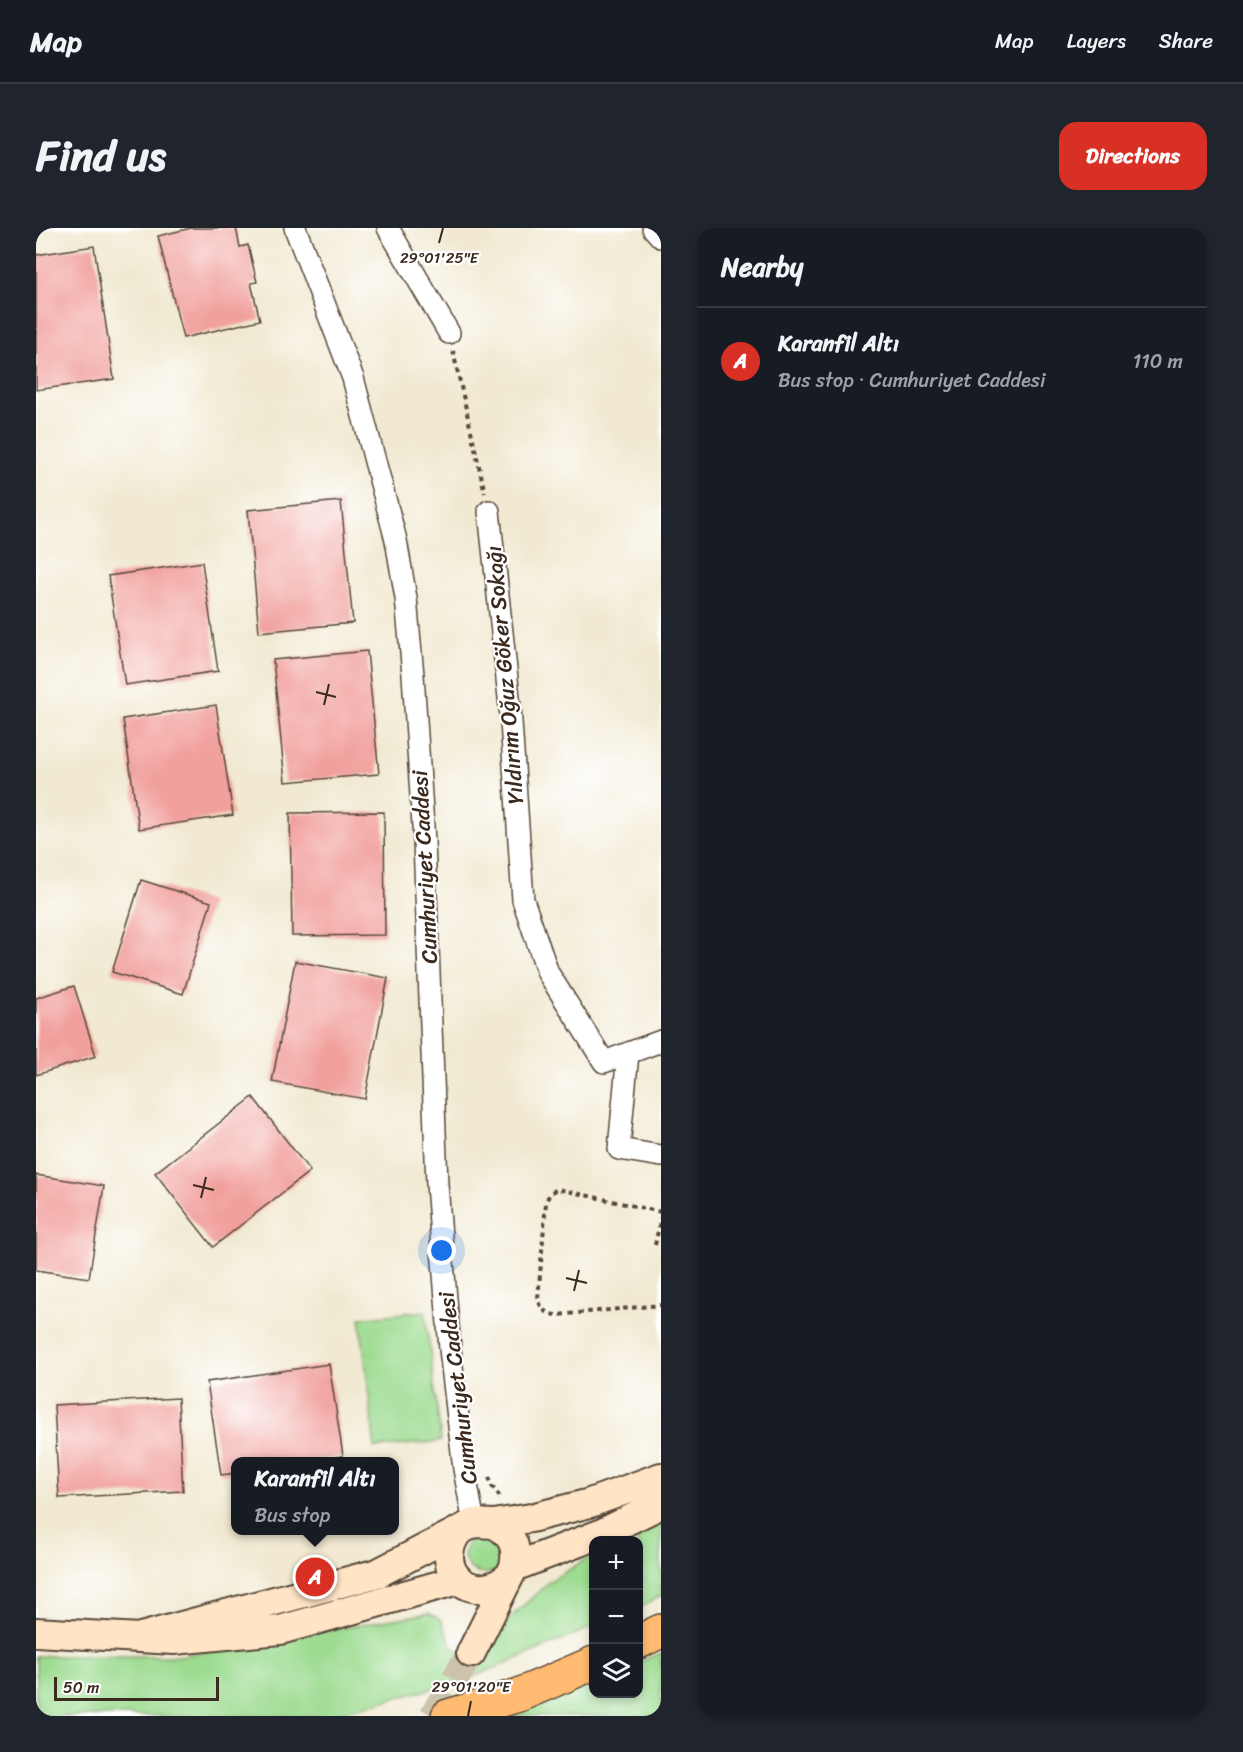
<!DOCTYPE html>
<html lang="en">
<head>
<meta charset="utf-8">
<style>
  body { margin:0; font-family:Sriracha,sans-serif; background:#20242c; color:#f1f3f6 }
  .controls { position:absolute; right:18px; bottom:18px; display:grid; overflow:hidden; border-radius:12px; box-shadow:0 3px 9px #0003 }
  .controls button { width:54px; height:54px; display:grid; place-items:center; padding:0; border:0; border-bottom:2px solid #363941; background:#171b24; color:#f1f3f6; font:30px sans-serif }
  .scale { position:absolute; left:18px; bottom:15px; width:165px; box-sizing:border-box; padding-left:6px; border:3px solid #3b2a1e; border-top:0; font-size:16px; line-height:21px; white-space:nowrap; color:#3b2a1e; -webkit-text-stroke:4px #fff; paint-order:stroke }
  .you { position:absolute; left:406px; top:1023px; width:21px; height:21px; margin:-15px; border:4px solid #fff; border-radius:50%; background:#1a73e8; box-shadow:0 0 0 9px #1a73e833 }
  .badge { display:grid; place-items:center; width:39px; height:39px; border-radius:50%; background:#d93025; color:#fff; font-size:20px; font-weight:700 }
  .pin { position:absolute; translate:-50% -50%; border:3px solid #fff; box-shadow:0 2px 6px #0006 }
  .popup { position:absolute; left:195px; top:1229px; width:168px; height:78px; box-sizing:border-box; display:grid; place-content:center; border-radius:12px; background:#171b24; filter:drop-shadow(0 2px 4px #0005); font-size:20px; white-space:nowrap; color:#9ea1a6 }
  .popup b { font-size:22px; color:#f1f3f6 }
  .popup::after { content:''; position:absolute; left:50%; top:100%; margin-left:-12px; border:12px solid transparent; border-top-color:#171b24 }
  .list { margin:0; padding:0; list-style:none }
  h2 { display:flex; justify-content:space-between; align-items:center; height:78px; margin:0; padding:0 24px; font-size:26px }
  h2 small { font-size:20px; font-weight:400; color:#9ea1a6 }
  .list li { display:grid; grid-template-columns:39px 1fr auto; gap:18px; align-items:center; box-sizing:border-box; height:108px; padding:0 24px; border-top:2px solid #363941 }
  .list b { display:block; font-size:22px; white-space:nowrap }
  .list p { margin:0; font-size:20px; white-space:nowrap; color:#9ea1a6 }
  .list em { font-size:20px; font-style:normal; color:#9ea1a6 }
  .icon { flex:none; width:33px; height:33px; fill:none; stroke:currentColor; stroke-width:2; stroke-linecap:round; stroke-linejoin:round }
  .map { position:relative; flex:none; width:625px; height:1488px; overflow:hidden; border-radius:18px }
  header { display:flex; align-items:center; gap:36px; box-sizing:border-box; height:84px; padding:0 30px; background:#171b24; border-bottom:2px solid #363941 }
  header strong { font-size:28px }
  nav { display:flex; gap:33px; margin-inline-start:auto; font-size:21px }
  .intro { display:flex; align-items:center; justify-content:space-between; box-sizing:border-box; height:144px; padding:0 36px }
  h1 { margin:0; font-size:42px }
  .button { padding:15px 27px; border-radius:18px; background:#d93025; color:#fff; font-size:21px; font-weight:700 }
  main { display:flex; gap:36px; padding:0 36px }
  aside { flex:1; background:#171b24; border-radius:18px; box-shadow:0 3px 9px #0003 }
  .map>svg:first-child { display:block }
</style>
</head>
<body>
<header>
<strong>Map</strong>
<nav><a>Map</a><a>Layers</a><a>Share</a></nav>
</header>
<div class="intro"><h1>Find us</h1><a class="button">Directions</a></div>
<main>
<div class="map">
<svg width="625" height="1488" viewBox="0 0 625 1488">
  <rect width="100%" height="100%" fill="#fff"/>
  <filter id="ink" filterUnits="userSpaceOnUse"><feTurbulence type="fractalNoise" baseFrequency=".0167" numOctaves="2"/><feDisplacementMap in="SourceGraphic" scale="12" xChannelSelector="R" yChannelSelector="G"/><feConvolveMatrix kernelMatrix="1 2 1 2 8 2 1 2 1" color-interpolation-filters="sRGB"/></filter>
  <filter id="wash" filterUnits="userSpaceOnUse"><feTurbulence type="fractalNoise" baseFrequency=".008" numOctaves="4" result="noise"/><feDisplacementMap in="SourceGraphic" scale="24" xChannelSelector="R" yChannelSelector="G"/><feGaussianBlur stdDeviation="1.35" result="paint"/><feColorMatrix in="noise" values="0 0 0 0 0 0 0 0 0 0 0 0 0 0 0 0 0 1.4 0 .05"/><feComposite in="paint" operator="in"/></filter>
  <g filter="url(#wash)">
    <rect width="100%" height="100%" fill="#f1e9d1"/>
    <path fill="#9cdb90" stroke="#6c8257" stroke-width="1.5" d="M389,1083L405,1213L339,1220L324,1090Z
      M625,1296V1368L603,1380L602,1312H581Z
      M438,1309H457L467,1324C466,1329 465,1334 463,1338C449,1359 410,1333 438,1309Z
      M557,1327V1399L432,1451L291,1488H0V1428H144L393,1385L405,1392L416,1418L443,1437L474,1390L514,1353Z
      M625,1425V1488H458L557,1452L558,1466H602L603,1434Z"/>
    <g id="blocks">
      <path fill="#f1a09c" d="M155,0H200L204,19L212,17L221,54L215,55L224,92L147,110L122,8Z
        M58,18L78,151L0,162V27Z
        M305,273L317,395L223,404L212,282Z
        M166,334L182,443L89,457L72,348Z
        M331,423L343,546L249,554L237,432Z
        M180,477L197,587L103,601L87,491Z
        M348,584L349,707L256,708L254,585Z
        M105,652L175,674L147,766L76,744Z
        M259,733L352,750L329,871L236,854Z
        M38,758L60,828L0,847V770Z
        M217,869L274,943L177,1019L119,945Z
        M0,947L68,958L53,1050L0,1042Z
        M293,1136L307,1228L272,1234H200V1245L185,1247L171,1154Z
        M142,1170L147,1263L23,1270L18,1177Z"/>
    </g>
  </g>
  <g filter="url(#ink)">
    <use href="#blocks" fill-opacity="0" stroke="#564739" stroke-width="1.5"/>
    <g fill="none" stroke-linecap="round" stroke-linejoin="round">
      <path stroke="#cdc3ad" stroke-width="28" stroke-dasharray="28 14" stroke-linecap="butt" d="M397,1488L435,1425"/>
      <g stroke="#564739" stroke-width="24">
        <path id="street" d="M259,0L317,150L360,312L370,370L377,447L388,613L401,956L406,1021L414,1121L428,1241L438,1295
          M352,0L413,105
          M617,0L625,9
          M453,283L474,479L487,672L512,745L568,834L625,813
          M592,825L583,921L625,928"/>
      </g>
      <g stroke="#564739" stroke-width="32">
        <path id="secondary" d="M421,1305C395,1343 438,1380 473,1348
          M478,1339L564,1306L625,1276
          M0,1404L138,1412L244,1402L422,1352
          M105,1409L342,1345L438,1295L458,1296L495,1290L554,1275L625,1249
          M435,1425L478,1339C482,1319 477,1306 458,1296"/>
      </g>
      <g stroke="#564739" stroke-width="36">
        <path id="highway" d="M602,1414L625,1403
          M412,1488L483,1467L558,1435"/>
      </g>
      <path stroke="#564739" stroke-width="4" stroke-dasharray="4.5 4.5" stroke-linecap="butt" d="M417,123L449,265
        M625,984L522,961L514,965L510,974L502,1071C506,1082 509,1086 521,1087L625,1077
        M619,1017L625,989
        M453,1249L456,1258L465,1271"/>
      <use href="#street" stroke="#fff" stroke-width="21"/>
      <use href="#secondary" stroke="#ffe4c6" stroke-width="28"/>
      <use href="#highway" stroke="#febb71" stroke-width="33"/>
    </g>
  </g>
  <path fill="none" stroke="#3b2a1e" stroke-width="2" d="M403,15L407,0M280,464L300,469M288,477L293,456M157,957L178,962M165,970L170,949M530,1050L551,1055M538,1063L543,1042M432,1488L435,1473"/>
  <g text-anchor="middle" stroke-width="4.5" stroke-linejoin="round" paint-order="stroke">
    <g font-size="22" fill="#3b2a1e" stroke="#fff">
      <text transform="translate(468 447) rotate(-95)" y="8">Yıldırım Oğuz Göker Sokağı</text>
      <text transform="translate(388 639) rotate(-93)" y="8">Cumhuriyet Caddesi</text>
      <text transform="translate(421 1160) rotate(-97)" y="8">Cumhuriyet Caddesi</text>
    </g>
  </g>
  <g font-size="15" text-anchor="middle" fill="#3b2a1e" stroke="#fff" stroke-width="4.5" stroke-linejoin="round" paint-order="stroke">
    <text x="403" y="35">29°01'25"E</text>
    <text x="435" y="1464">29°01'20"E</text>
  </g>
</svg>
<div class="controls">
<button>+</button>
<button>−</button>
<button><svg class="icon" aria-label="layers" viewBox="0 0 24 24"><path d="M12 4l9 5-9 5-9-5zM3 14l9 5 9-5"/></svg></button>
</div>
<div class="scale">50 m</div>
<div class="you"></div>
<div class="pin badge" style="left:279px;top:1349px">A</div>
<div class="popup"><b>Karanfil Altı</b>Bus stop</div>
</div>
<aside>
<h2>Nearby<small></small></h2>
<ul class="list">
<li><span class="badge">A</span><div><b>Karanfil Altı</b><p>Bus stop · Cumhuriyet Caddesi</p></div><em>110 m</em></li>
</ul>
</aside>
</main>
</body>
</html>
